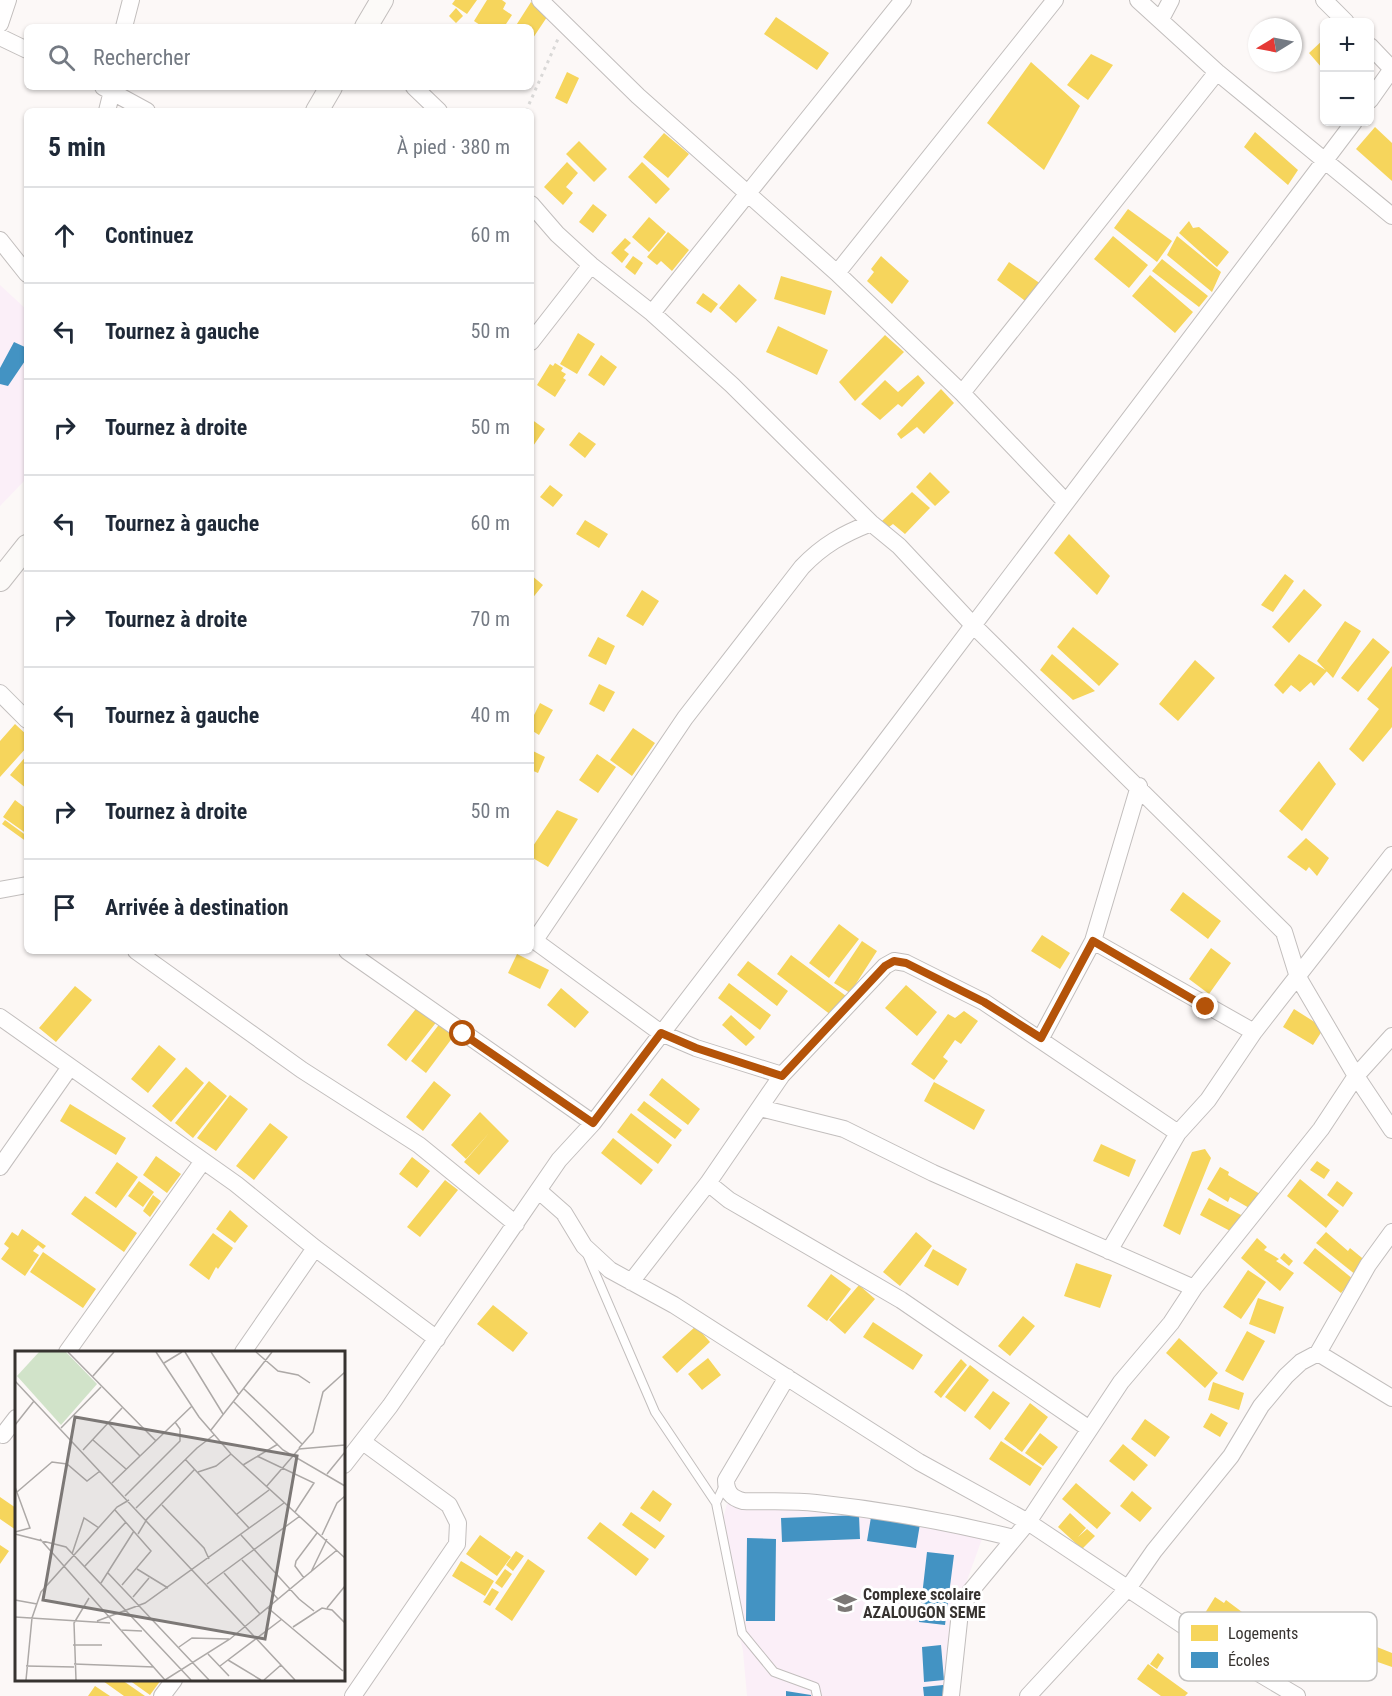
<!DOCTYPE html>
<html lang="fr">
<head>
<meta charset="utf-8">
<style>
  body { margin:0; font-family:"Roboto Condensed",sans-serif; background:#f2f2f3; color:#1f2937 }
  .controls { position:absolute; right:18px; top:18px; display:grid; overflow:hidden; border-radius:9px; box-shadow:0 2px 4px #0004 }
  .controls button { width:54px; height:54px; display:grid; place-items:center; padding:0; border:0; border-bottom:2px solid #e0e1e3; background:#fff; color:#1f2937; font:30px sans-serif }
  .compass { position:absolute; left:1248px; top:18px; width:54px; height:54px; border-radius:50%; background:#fff; box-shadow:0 2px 4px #0004; rotate:260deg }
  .stop { position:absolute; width:18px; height:18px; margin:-14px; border:4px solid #b45309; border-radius:50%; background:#fff }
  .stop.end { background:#b45309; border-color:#fff; box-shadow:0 2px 6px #0008 }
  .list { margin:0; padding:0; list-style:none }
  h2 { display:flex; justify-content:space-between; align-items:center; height:78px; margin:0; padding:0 24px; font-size:26px }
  h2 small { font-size:20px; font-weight:400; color:#747a83 }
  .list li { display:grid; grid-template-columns:39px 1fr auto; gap:18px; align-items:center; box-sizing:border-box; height:96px; padding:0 24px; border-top:2px solid #e0e1e3 }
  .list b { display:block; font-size:22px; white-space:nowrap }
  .list em { font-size:20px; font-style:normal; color:#747a83 }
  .icon { flex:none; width:33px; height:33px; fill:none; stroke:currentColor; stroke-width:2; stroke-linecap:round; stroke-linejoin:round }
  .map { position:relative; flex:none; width:1392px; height:1696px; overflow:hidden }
  .search { position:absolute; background:#fff; box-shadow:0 2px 4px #0004; left:24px; top:24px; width:510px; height:66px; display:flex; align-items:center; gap:15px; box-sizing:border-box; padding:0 21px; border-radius:9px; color:#747a83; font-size:22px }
  .panel { position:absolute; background:#fff; box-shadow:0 2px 4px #0004; left:24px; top:108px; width:510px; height:846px; border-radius:9px }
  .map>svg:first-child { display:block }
</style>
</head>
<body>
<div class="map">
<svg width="1392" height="1696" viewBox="0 0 1392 1696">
  <rect width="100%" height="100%" fill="#fcf8f7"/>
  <path fill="#fbeff8" d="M0,285L27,310V478L0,506Z
    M727,1504L834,1508L905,1519L982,1539L953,1619L948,1696H747L743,1651L718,1537Z"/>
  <path fill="#f6d55c" d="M455,0H477L467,14L452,4Z
    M487,0H502L506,3L503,9L512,15L504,27H483L474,21Z
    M531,2L549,14L531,41V27H515Z
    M456,8L463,16L456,23L449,16Z
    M776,17L829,53L817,70L764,34Z
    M1324,39V66L1322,68L1309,53Z
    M1091,54L1113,65L1088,100L1067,85Z
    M1031,62L1080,106L1044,170L987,123Z
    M567,72L579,78L567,104L555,98Z
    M1375,127L1392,143V181L1356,149Z
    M1255,132L1298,170L1288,185L1244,147Z
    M664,133L689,154L668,178L643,157Z
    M579,141L607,169L594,182L566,154Z
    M567,162L578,173L566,187L573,193L563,205L544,187Z
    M642,162L670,189L656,204L628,177Z
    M593,204L607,215L593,233L579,222Z
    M1128,209L1172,241L1157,262L1114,228Z
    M649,217L666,232L649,252L632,237Z
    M1189,221L1193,228L1199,227L1229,252L1217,267L1179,233Z
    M668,232L689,250L672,271L661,261L657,265L647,257Z
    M1113,236L1148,265L1129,288L1094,259Z
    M1177,236L1221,272L1212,292L1167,255Z
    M625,238L631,243L624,250L629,254L622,263L611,253Z
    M633,256L643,263L635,275L625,267Z
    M881,256L909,281L892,304L867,281L874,272L871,269Z
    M1162,259L1208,296L1199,307L1152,271Z
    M1009,262L1041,284L1028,303L997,280Z
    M1150,275L1193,312L1175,333L1132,296Z
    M781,276L832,291L825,315L774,299Z
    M739,284L757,300L736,323L719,308Z
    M703,293L718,304L711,313L696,303Z
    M778,326L828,350L817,375L766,352Z
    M578,333L595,344L577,374L560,364Z
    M885,335L904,352L855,401L839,382Z
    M601,355L617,367L604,386L588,375Z
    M555,363L563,368L561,371L566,374L563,378L566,380L555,397L537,385L550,364L553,366Z
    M918,375L925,383L902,407L898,404L880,420L861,404L885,380L898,392Z
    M941,389L954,403L924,434L917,427L901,439L897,434Z
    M531,419L545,429L531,449Z
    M579,432L596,444L585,458L569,445Z
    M930,472L950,492L935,506L916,487Z
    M550,485L563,495L553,507L540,497Z
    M912,492L930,508L905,534L893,524L889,527L882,521Z
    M585,520L608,534L599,548L576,534Z
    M1069,534L1110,576L1097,595L1054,553Z
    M1285,574L1294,581L1273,612L1261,605Z
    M531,575L543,585L531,600Z
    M1304,589L1322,605L1289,643L1272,627Z
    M642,590L659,601L643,626L626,616Z
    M1345,621L1361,631L1333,678L1317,661Z
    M1073,627L1119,664L1099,686L1057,647Z
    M598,637L615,646L606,665L588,656Z
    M1373,638L1390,652L1358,692L1341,678Z
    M1052,654L1095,691L1073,700L1040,670Z
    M1299,654L1327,671L1314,686L1311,682L1300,692L1291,685L1283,694L1274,685Z
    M1195,660L1215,678L1178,721L1159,704Z
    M1392,666V727L1363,762L1349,749L1379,709L1367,699Z
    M599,684L615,692L604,712L589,704Z
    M540,703L553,710L539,735L531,730V721Z
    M15,724L27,735V747L0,777V741Z
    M633,728L655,743L632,776L610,760Z
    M531,750L545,757L538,773L531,770Z
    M597,754L616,767L598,793L579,780Z
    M27,755V789L10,775Z
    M1319,761L1336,784L1302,831L1279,811Z
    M15,800L27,809V834L3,817Z
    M557,810L578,819L548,867L531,857V849Z
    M5,820L27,836V842L2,824Z
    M1306,838L1329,858L1317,876L1309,867L1306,871L1287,857Z
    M1183,892L1221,921L1208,939L1170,910Z
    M839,924L859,939L829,978L809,963Z
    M1042,935L1070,953L1060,969L1031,951Z
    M862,941L877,951L850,993L834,983Z
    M1211,948L1231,963L1209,994L1189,979Z
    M517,954L549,970L540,989L508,973Z
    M791,955L846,996L831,1015L777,974Z
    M748,961L788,991L777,1006L737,975Z
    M729,983L771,1015L760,1030L718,998Z
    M906,985L937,1012L917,1036L885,1008Z
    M75,986L92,1000L56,1042L39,1028Z
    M561,988L589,1012L575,1028L547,1005Z
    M419,1005L438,1020L406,1061L387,1045Z
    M1294,1009L1324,1028L1313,1045L1283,1027Z
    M964,1011L978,1021L961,1044L955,1040L943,1057L948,1061L934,1080L911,1064L948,1014L955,1018Z
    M731,1015L755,1037L746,1046L722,1025Z
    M441,1022L456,1033L426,1073L411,1061Z
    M159,1045L176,1059L148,1093L131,1079Z
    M186,1067L204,1083L171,1122L152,1106Z
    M662,1078L700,1109L688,1125L649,1095Z
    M209,1081L227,1096L193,1138L175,1123Z
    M434,1081L451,1095L423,1131L406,1117Z
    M934,1082L985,1110L974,1130L924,1101Z
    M230,1095L248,1109L216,1151L197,1138Z
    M644,1101L682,1130L675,1139L637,1110Z
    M70,1104L126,1138L116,1155L60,1121Z
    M480,1112L509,1141L479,1175L464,1162L490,1132L466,1159L451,1145Z
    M631,1113L672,1145L658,1164L617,1132Z
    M270,1123L288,1137L254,1180L236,1166Z
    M613,1138L653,1170L641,1185L601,1153Z
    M1101,1144L1136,1160L1129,1177L1093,1161Z
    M1205,1149L1211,1158L1180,1235L1163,1226L1192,1152Z
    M156,1156L181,1174L167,1193L143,1175Z
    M412,1157L430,1171L417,1188L399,1174Z
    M1317,1161L1330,1170L1324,1179L1310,1170Z
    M117,1162L138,1177L116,1208L95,1193Z
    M1220,1167L1229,1172L1228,1175L1260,1194L1251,1209L1230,1197L1228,1202L1207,1189Z
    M1300,1179L1339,1211L1326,1228L1287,1196Z
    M445,1180L458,1190L420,1237L407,1227Z
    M139,1181L154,1192L143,1207L128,1196Z
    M1337,1181L1353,1193L1343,1207L1327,1195Z
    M153,1195L161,1201L150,1217L143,1211Z
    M85,1196L137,1233L124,1252L71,1214Z
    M1209,1198L1243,1216L1234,1233L1200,1215Z
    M230,1210L248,1226L235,1243L216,1229Z
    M22,1229L46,1246L43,1249L38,1245L33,1251L39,1255L25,1276L1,1259L9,1248L4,1244L12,1232L18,1236Z
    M916,1232L932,1246L900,1286L883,1272Z
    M1326,1232L1348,1251L1350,1248L1367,1262L1356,1275L1316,1243Z
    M213,1233L233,1248L218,1269L216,1267L209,1280L189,1265Z
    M1257,1238L1267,1247L1264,1250L1279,1259L1276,1261L1294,1273L1280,1291L1241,1258Z
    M1315,1248L1353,1279L1341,1293L1303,1263Z
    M933,1249L967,1269L958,1286L924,1266Z
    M43,1252L96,1289L83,1308L30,1272Z
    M1284,1253L1293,1261L1289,1266L1280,1258Z
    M1076,1263L1112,1275L1100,1308L1064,1296Z
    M1248,1270L1266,1282L1241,1319L1223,1307Z
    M831,1274L851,1289L827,1321L807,1306Z
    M859,1285L875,1299L845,1334L829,1320Z
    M1258,1298L1284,1307L1275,1334L1249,1324Z
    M493,1305L528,1333L513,1352L477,1324Z
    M1023,1316L1035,1326L1010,1356L998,1346Z
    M873,1322L923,1355L913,1370L863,1337Z
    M696,1326L710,1342L677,1373L662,1357Z
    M1247,1331L1265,1341L1243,1381L1225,1371Z
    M1179,1338L1218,1373L1205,1388L1166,1353Z
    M708,1358L721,1375L702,1390L688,1374Z
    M961,1359L967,1365L941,1398L934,1392Z
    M970,1365L989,1380L965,1412L945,1397Z
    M1213,1382L1244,1393L1239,1410L1208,1400Z
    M993,1391L1010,1403L990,1430L974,1417Z
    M1030,1403L1048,1417L1022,1452L1004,1439Z
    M1211,1413L1228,1423L1220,1437L1203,1427Z
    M1145,1419L1170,1437L1155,1457L1131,1439Z
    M1040,1433L1058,1447L1043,1466L1025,1453Z
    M1001,1441L1042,1468L1030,1486L989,1459Z
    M1123,1444L1148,1465L1134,1481L1109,1461Z
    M1076,1483L1111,1513L1097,1529L1062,1499Z
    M653,1490L672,1504L660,1522L640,1508Z
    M1132,1491L1152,1508L1140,1522L1120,1506Z
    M0,1497L16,1508V1530L0,1519Z
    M631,1512L665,1536L655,1549L622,1525Z
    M1070,1513L1086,1528L1078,1537L1087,1529L1095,1536L1082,1549L1058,1527Z
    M600,1522L649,1559L636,1576L587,1538Z
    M480,1535L511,1557L497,1576L466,1554Z
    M0,1545L9,1551L0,1564Z
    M516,1551L524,1556L513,1571L506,1565Z
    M528,1559L545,1571L512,1621L495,1609Z
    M461,1561L494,1581L485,1596L452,1576Z
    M505,1569L512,1574L502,1588L495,1583Z
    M492,1588L499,1592L490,1606L483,1602Z
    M1215,1597L1224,1603L1226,1600L1242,1612L1230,1629L1205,1613Z
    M1377,1647L1392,1653V1667L1372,1660Z
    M1158,1653L1164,1658L1157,1669L1150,1664Z
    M1148,1664L1188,1693L1185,1696H1161L1137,1679Z
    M105,1680H122L145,1696H124L103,1681Z
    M129,1680H161L150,1695Z
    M95,1686L110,1696H88Z"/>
  <path fill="#4393c3" d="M14,342L27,348V358L8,386L0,384V368Z
    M859,1515L860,1539L782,1542L781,1518Z
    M871,1517L920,1524L916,1548L867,1541Z
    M747,1538L776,1539L775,1621H746Z
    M927,1552L954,1555L945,1625L919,1622Z
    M941,1645L944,1680L924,1682L922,1647Z
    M943,1685L944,1696H924L923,1687Z
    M786,1691L811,1695V1696H786Z"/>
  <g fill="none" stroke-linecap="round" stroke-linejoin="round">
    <g stroke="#c2bebd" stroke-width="10">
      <path id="service" d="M587,1254L655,1412L716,1503
        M725,1483L716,1503L742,1633L774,1672L815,1687L817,1696"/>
    </g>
    <g stroke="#c2bebd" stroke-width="18">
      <path id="minor" d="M540,0L638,96L837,273L962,393L1065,501
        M1138,0L1217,72L1392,216
        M1324,0L1346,22
        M1161,19L1171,0
        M0,24L8,0
        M124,27L131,0
        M0,37L27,50
        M1370,46L1392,69
        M103,87L147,111
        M414,87L439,111
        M1370,100L1392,69
        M107,111L113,87
        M531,204L557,234L591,265L652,313L732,385L871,523L899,546L973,625L1284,932L1298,977L1356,1076L1392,1130
        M0,240L27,274
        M837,273L1055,0
        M652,313L903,0
        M531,342L591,265
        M962,393L1217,72
        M0,693L27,720
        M0,890L27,885
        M531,938L661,1033L696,1048L782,1075
        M535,940L685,718L802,567C823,545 843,534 871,523
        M1093,941L1254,1032
        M136,951L302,1070L419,1145L516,1224
        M347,951L593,1123
        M0,1017L236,1184L315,1248L437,1339
        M1041,1038L1093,941L1139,786
        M760,1108L844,1129L933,1173L1194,1288
        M0,1167L70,1067
        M708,1183L729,1200L901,1300L1088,1428
        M539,1191L564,1213L584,1246L610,1270L674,1305L919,1462L1028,1522L1223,1652L1297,1696
        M1109,1251L1178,1133L1208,1100L1254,1032L1392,855
        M631,1282L708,1183L782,1075L885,966L894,961L906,963L984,1002L1178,1133
        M67,1352L203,1161
        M243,1352L315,1248
        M1318,1353L1392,1398
        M787,1377L726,1480C726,1493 732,1498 743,1501C767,1502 792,1500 816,1503C883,1510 949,1522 1014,1538
        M3,1435L16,1418
        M344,1465L390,1406L559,1160L593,1123L869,763L1354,122
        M162,1696L174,1680
        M353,1696L457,1544L458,1523L449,1505L363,1442
        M951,1696L960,1612L970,1592L1028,1522L1121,1382L1171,1323L1194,1288L1321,1129L1356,1076L1392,1036
        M1028,1696L1129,1587L1154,1551L1231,1456L1261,1406L1286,1376L1301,1362L1318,1353L1368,1265L1392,1232"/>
    </g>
    <g stroke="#c2bebd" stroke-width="24">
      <path id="secondary" d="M366,27L382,0
        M317,111L331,87
        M0,580L27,546"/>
    </g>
    <path stroke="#d9d8d7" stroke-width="3" stroke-dasharray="3 4.5" stroke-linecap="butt" d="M526,111L558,39"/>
    <use href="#service" stroke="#fffefe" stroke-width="8"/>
    <use href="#minor" stroke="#fffefe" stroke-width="16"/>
    <use href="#secondary" stroke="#fcfaf8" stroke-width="22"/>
  </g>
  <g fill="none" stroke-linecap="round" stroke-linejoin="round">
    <path stroke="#b45309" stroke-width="8" d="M463,1034L593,1123L661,1033L696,1048L782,1076L885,966L894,961L906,963L984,1002L1041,1038L1093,941L1206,1007"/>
  </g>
  <defs>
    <g id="school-bare" transform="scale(1.8)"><path d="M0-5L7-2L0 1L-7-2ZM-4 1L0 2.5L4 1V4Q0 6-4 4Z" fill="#7c7876" stroke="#fff" stroke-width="2.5" paint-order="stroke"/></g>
  </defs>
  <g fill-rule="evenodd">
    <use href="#school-bare" x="845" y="1603"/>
  </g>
  <g text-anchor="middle" stroke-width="6" stroke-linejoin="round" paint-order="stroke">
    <g font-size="16" font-weight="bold" fill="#373330" stroke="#fff" text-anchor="start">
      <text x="863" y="1600">Complexe scolaire<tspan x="863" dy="18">AZALOUGON SEME</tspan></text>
    </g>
  </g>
  <g transform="translate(15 1351)">
    <rect width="330" height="330" fill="#fcf8f7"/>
    <path d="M24,1H51L82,33L46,74L2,25Z" fill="#d1e3c9"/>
    <path fill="none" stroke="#ada9a7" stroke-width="1.5" d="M53,1L141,90M141,1L184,66L216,103L330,207M170,1L208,63M196,1L224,44M241,1L263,20L283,24L295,32M149,12L167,1M78,25L99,1M0,30L280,329M229,38L287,93M219,51L268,99L330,135M94,73L125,105M0,74L19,50M46,77L86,36M196,79L257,1M78,89L111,118M284,97L298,81L308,41L330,21M68,99L107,57M242,105L299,132L280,161M170,108L234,177M228,114L263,93M183,121L201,115L216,103M312,123L330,101M97,132L177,55M0,136L15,177L0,181M251,136L284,98L330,94M2,141L37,111L52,113L72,130L85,120M110,145L165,90V78L160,71M147,154L189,197L194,208M121,157L182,97L199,84M100,159L136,200L107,234M222,163L254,139M0,183L51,196L176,329M123,183L132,168L180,118M226,184L284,248L299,260M307,184L322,152L330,145M25,188L150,329L215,288L322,199M57,203L69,167L84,177M227,209L263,248M70,215L111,171M122,218L153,237M296,221L312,188M93,222L194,329M209,222L245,263M289,227L280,215L281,210L302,182M86,232L119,180M192,233L285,165M118,246L134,227M0,249L22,253M253,257L328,320M312,257L330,235M0,266L95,272M82,270L130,252L269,152M278,276L307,257L317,259L330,272M105,279L127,280M58,294H87M164,296L177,287L214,288M193,303L214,325M213,309L246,329M59,313L139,316M11,315L59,316M205,315L267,268M11,329L17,267L26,241L102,156L114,149M61,329L59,272L74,247M249,329L266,314"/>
    <path fill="#7c7876" fill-opacity="0.15" stroke="#7c7876" stroke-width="3" d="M60,66L282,105L250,288L28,249Z"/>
    <rect width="330" height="330" fill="none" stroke="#373330" stroke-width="3"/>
  </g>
  <rect x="1179" y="1612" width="198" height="69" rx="9" fill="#fff" stroke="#c3c2c1" stroke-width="1.5"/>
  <rect x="1191" y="1625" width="27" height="16" fill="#f6d55c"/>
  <rect x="1191" y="1652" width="27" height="16" fill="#4393c3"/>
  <g font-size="16" fill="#373330">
    <text x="1228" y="1639">Logements</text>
    <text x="1228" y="1666">Écoles</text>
  </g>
</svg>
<div class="controls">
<button>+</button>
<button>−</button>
</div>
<svg class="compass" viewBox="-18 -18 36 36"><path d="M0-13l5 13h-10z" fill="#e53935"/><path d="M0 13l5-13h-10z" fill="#747a83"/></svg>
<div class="stop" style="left:463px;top:1034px"></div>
<div class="stop end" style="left:1206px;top:1007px"></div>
<div class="search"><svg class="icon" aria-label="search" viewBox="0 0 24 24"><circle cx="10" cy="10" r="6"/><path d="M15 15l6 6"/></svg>Rechercher</div>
<section class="panel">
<h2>5 min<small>À pied · 380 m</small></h2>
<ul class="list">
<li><svg class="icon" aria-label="ahead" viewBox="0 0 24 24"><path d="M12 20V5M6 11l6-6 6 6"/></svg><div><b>Continuez</b></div><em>60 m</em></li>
<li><svg class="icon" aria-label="left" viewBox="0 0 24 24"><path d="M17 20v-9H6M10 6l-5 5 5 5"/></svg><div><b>Tournez à gauche</b></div><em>50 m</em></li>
<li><svg class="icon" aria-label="right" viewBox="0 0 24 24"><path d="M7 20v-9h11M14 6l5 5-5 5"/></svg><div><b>Tournez à droite</b></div><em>50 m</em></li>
<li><svg class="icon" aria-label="left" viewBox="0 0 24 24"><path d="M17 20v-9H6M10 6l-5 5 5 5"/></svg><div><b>Tournez à gauche</b></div><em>60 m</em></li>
<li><svg class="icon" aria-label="right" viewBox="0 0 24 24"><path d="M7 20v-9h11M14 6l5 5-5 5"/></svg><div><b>Tournez à droite</b></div><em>70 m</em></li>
<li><svg class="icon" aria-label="left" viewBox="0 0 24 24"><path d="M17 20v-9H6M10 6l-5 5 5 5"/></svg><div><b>Tournez à gauche</b></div><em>40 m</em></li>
<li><svg class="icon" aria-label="right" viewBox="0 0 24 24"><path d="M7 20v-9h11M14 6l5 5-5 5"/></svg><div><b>Tournez à droite</b></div><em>50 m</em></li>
<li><svg class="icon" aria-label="arrive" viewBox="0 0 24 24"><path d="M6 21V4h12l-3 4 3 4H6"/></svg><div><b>Arrivée à destination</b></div></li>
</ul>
</section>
</div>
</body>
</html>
